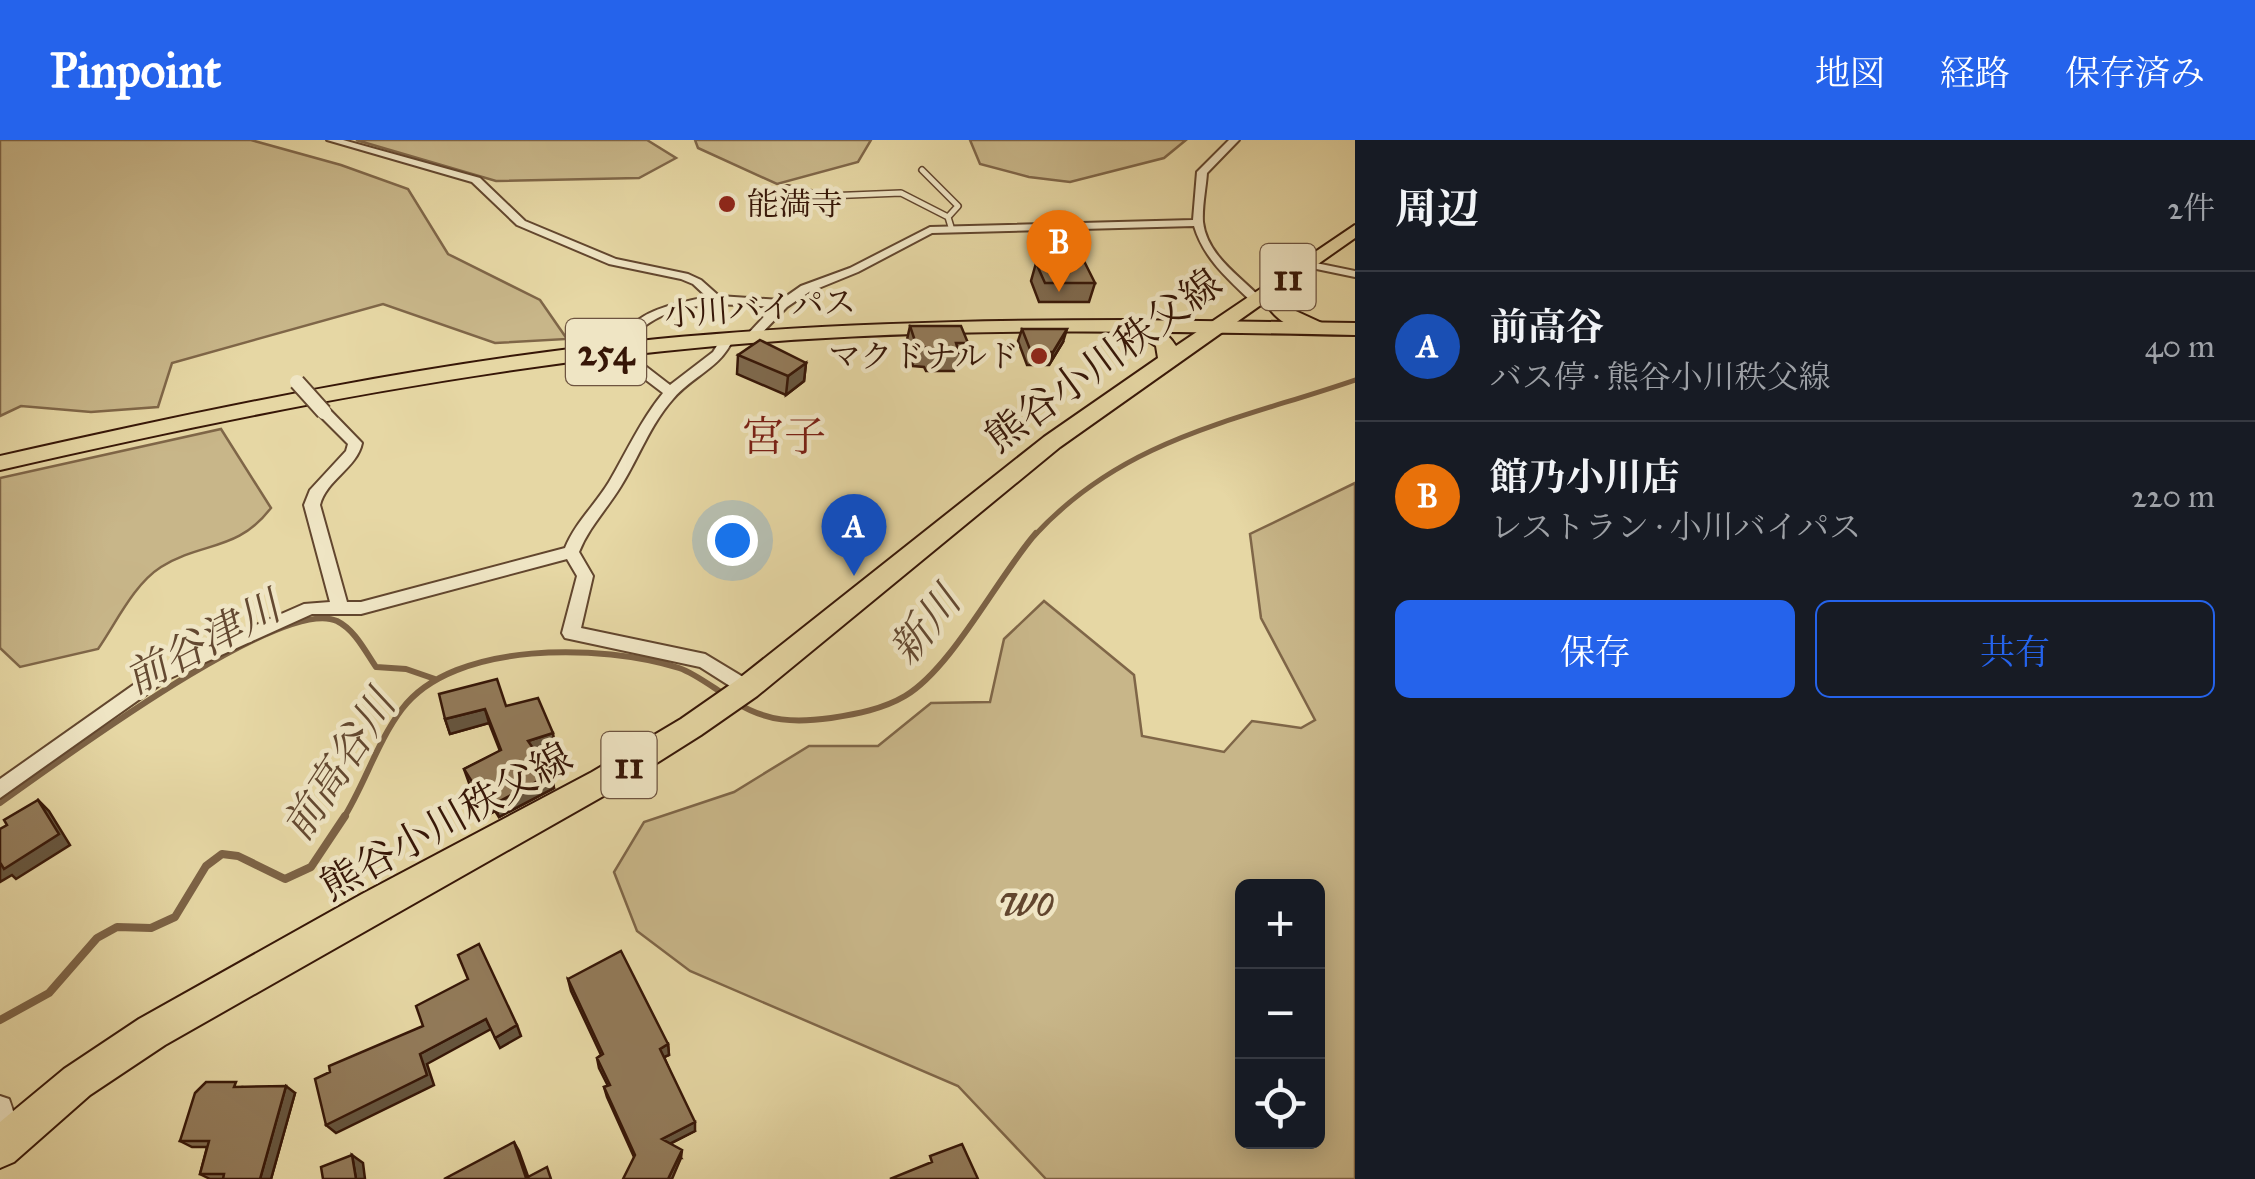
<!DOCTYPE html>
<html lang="ja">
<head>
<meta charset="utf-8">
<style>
  body { margin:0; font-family:"IM FELL Great Primer","Noto Serif JP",serif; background:#20242c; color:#f1f3f6 }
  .controls { position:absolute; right:30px; bottom:30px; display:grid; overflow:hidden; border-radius:15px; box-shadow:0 5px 25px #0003 }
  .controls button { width:90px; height:90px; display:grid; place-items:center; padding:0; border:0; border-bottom:2px solid #363941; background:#171b24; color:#f1f3f6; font:50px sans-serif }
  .you { position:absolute; left:732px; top:400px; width:35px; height:35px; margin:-25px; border:8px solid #fff; border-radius:50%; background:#1a73e8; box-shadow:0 0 0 15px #1a73e833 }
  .badge { display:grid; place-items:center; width:65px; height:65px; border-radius:50%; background:#2563eb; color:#fff; font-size:32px; font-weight:700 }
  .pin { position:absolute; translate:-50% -82px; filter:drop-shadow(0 2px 5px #0008) }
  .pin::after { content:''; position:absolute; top:52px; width:35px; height:30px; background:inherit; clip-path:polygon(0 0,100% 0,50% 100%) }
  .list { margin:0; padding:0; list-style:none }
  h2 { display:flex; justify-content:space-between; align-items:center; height:130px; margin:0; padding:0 40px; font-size:42px }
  h2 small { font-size:32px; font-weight:400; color:#9ea1a6 }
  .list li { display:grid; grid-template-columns:65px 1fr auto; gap:30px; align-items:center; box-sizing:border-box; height:150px; padding:0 40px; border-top:2px solid #363941 }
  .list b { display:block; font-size:38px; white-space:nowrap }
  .list p { margin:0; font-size:32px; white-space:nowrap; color:#9ea1a6 }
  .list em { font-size:32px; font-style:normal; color:#9ea1a6 }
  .actions { display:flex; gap:20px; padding:30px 40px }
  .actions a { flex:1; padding:22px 0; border:2px solid #2563eb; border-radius:15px; text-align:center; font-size:35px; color:#2563eb }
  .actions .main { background:#2563eb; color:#fff }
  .icon { flex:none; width:55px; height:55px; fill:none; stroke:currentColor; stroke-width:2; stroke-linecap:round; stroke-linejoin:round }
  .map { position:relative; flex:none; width:1355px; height:1039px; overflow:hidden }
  header { display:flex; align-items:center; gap:60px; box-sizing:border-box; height:140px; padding:0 50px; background:#2563eb; color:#fff }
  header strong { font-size:48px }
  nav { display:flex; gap:55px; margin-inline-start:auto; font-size:35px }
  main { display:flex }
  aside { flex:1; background:#171b24 }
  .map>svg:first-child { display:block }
</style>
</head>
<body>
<header>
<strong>Pinpoint</strong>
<nav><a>地図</a><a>経路</a><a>保存済み</a></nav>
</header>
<main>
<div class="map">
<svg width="1355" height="1039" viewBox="0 0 1355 1039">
  <rect width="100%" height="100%" fill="#e6d7a4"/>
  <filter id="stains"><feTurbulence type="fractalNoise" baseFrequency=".002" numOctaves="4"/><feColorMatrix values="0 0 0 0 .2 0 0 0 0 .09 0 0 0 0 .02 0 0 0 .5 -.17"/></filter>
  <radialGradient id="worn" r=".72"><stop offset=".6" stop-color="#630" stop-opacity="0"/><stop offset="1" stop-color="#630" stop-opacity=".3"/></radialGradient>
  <path fill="#c8b689" stroke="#7f6648" stroke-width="2.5" fill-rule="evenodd" d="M0,0H251L341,25L408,49L448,114L540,160L567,199L495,203L383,164L172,223L158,267L91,272L21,266L0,276Z
    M356,0H647L676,18L639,38L496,41Z
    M695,0H871L858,22L777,44L698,8Z
    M970,0H1186L1164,18L1070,42L1029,37L980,24Z
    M221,289L271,368C237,412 203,401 161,427C134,444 116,483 98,509L20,527L0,508V338Z
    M1355,343V1039H1046L958,946L690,831L637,791L614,732L644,682L734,652L809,606H878L931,563L990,562L1004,499L1044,461L1134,535L1142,596L1224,612L1252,581L1301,588L1315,580L1261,478L1250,394ZM1242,746H1318V1002H1242Z"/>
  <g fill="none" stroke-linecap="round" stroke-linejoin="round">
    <path stroke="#7c6245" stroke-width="5" d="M1034,396C1124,298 1236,281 1355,240"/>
    <path stroke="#7c6245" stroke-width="6" d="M735,562C767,582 795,583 831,578C857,574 883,569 905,556C952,528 997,438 1036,393
      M0,663C53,626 281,455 337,481C355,490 365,511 376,527L406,529L435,539
      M343,679C365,644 377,602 402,569C454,500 603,504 679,528C694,533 711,546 725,555"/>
    <path stroke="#7c6245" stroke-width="8" d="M0,880L49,853L97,798L117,787L151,788L175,777L206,726L222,714L238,716L285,739L311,727L345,676"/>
    <g stroke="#62462e" stroke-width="8">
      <path id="service" d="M922,30L958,66L948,77
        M772,53L787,48L826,56L901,53L948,77L951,87"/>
    </g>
    <g stroke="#62462e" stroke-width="4">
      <path id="minor" d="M327,0H343L480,38L525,81L616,119L688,134L701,140L719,156L781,160L801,146L850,128L930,87L1193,80L1197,32L1229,0H1239L1207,33C1206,48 1202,66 1203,82C1207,116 1241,137 1262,159L1252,162C1228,139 1204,119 1194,86L932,93L858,132L809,152L787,167L755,200L745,197L773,167C732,164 686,159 649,183C639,189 635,199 626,204L620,200C638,169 674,164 707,157L693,144L681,139L609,124L517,85L472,42Z
        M1306,121L1355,131V137L1302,126V122Z
        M727,195L733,199C721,228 692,236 673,259C650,285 639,317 621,346C607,369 589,387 579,412L593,436L581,488L705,514L753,543L756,548L753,553H741L700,527L565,498L562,493L577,436L567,419L361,474H312L168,539L0,658V639L156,529L304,464L330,462L304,365L310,350L346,311L348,304L319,275V269H329L362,303C357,328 326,340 320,365L347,462H361L565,408C575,383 595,365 609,342C627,311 641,280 663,253L625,224V218H635L670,245L713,212L723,196Z
        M0,956L9,959C15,974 20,996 14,1011L5,1014L0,1012Z"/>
    </g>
    <g stroke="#361607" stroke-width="4">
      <path id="primary" d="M1355,85V98L1281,150L1287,167L1324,184V192C1301,196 1276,182 1265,162L1060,307L757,556L701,595L614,650L165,905L90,955L14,1022L0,1028V982L64,929L139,879L362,754L592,632L681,579L737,540L1044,297L1158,218L1156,206L1131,190V182C1149,178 1167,192 1176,206Z"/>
    </g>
    <g stroke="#361607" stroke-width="4">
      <path id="trunk" d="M1129,180L1355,183V195C1154,191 952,187 751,203C497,223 248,273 0,330V316C217,267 436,221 658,199C815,184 971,180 1129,180Z"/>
    </g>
    <use href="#service" stroke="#efe5c4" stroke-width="5"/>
    <use href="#minor" fill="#efe5c4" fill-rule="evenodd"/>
    <use href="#primary" fill="#e6d7a4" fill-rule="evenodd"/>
    <use href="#trunk" fill="#e6d7a4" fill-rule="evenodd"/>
    <g stroke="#62462e" stroke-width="18" stroke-linecap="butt">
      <path id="minor-bridge" d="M297,242L324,272"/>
    </g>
    <use href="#minor-bridge" stroke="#efe5c4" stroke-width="14"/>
  </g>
  <path fill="#7e694d" stroke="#361607" stroke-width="2.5" d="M1036,123L1095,143L1089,162H1039L1031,141Z
    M910,186L968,203L963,222H956L954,231H926L924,227L913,226L906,204Z
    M1022,189L1063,202L1049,225H1027L1018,201Z
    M738,215L806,223L804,241L786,255L737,234Z
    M506,566L555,607L537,614L551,634L554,648L499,677L495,671L488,675L469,643L464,629L500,611L489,583L450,594L445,579Z
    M568,839L668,904L669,915L664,917L695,991L670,1004L681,1018L634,1017L607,957L604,947L608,946L599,928L597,918L601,915L571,851Z
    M242,947L295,953L271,1039H210L200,1034L207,1007H192L180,1001Z"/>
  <path fill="#66553e" stroke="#361607" stroke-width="2.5" d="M1067,189L1063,202L1049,225L1053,212Z
    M806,223L804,241L786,255L788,236Z
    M485,569L489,583L450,594L445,579Z
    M553,593L555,607L531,615L528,601Z
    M551,634L554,648L499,677L494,664Z
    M491,658L495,671L488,675L484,661Z
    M38,660L49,671L70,705L16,739L12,735L0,742V725Z
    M486,879L491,889L427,924L434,945L336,993L326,985L420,914Z
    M517,885L521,896L500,908L495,898Z
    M668,904L669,915L660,919V909Z
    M286,946L295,953L271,1039H260Z
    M695,982V991L663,1007L662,999Z
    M514,1002L519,1011L529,1039H527Z
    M682,1010L681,1018L672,1039H668Z
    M352,1015L363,1023L365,1039H356Z"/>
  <path fill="#927a59" stroke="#361607" stroke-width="2.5" d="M1084,121L1095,143H1045L1036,123Z
    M910,186H961L968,203H956L959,213L930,212L929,208L917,207Z
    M1022,189H1067L1053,212H1031Z
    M760,200L806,223L788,236L738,215Z
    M497,539L506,566L538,558L553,593L528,601L551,634L494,664L491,658L484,661L464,629L501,610L485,569L445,579L439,554Z
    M38,660L59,694L4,729L1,724L0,725V689L7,685L4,680Z
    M479,804L517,885L495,898L486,879L420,914L427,935L326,985L315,939L330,932L329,926L423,886L416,866L468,839L458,815Z
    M621,811L668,904L660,909L695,982L662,999L682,1010L668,1039H623L635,1015L604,947L610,945L597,918L603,914L568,839Z
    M206,942H236L234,947L286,946L260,1039H223L224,1034H200L209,1001H180L195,953Z
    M514,1002L526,1038L547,1027L551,1039H444Z
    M962,1004L978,1039H890L932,1022L930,1016Z
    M352,1015L356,1039H323L321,1027Z"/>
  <g fill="#8f2418" stroke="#efe5c4" stroke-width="4">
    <circle cx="727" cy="64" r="10"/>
    <circle cx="1039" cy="216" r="10"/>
  </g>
  <g text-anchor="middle" stroke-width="9" stroke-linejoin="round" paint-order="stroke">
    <g font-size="32" fill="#361607" stroke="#efe5c4" text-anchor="start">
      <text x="747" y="75">能満寺</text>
      <text x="1019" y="227" text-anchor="end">マクドナルド</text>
    </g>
    <g font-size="32" fill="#361607" stroke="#efe5c4">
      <text transform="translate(760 168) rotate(-4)" y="11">小川バイパス</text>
    </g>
    <g fill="#efe5c4" stroke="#6e5440" stroke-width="2.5">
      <rect x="1260.5" y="104" width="55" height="66" rx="8"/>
      <rect x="566" y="179" width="80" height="66" rx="8"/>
      <rect x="601.5" y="592" width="55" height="66" rx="8"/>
    </g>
    <g font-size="38" font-weight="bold" fill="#361607">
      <text x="1288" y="150">11</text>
      <text x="606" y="225">254</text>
      <text x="629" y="638">11</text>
    </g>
    <g font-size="40" fill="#361607" stroke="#efe5c4">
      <text transform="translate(1103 220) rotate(-36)" y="14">熊谷小川秩父線</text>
      <text transform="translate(446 681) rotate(-29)" y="14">熊谷小川秩父線</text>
    </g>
    <g font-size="42" fill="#7a1f14" stroke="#efe5c4">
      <text x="784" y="311">宮子</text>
    </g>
    <g font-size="42" font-style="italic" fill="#644931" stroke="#efe5c4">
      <text transform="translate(924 485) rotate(-51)" y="15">新川</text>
      <text transform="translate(202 502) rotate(-28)" y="15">前谷津川</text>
      <text transform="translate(338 625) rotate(-57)" y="15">前高谷川</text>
    </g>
    <g font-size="48" font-style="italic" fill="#62462e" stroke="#efe5c4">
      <text x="1027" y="776">wo</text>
    </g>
  </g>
  <rect width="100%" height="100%" filter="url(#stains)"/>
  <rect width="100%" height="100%" fill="url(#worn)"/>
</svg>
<div class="controls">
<button>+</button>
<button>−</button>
<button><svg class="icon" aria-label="locate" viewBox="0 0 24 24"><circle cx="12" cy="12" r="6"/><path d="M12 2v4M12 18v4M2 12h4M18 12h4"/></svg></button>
</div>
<div class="you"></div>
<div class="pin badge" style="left:854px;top:436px;background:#1a4fb4">A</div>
<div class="pin badge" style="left:1059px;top:152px;background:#e8710a">B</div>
</div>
<aside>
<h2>周辺<small>2件</small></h2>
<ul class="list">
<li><span class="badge" style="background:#1a4fb4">A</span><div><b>前高谷</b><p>バス停 · 熊谷小川秩父線</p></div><em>40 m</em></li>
<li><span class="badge" style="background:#e8710a">B</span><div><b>館乃小川店</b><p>レストラン · 小川バイパス</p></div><em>220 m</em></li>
</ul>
<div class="actions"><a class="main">保存</a><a>共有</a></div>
</aside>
</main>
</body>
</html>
